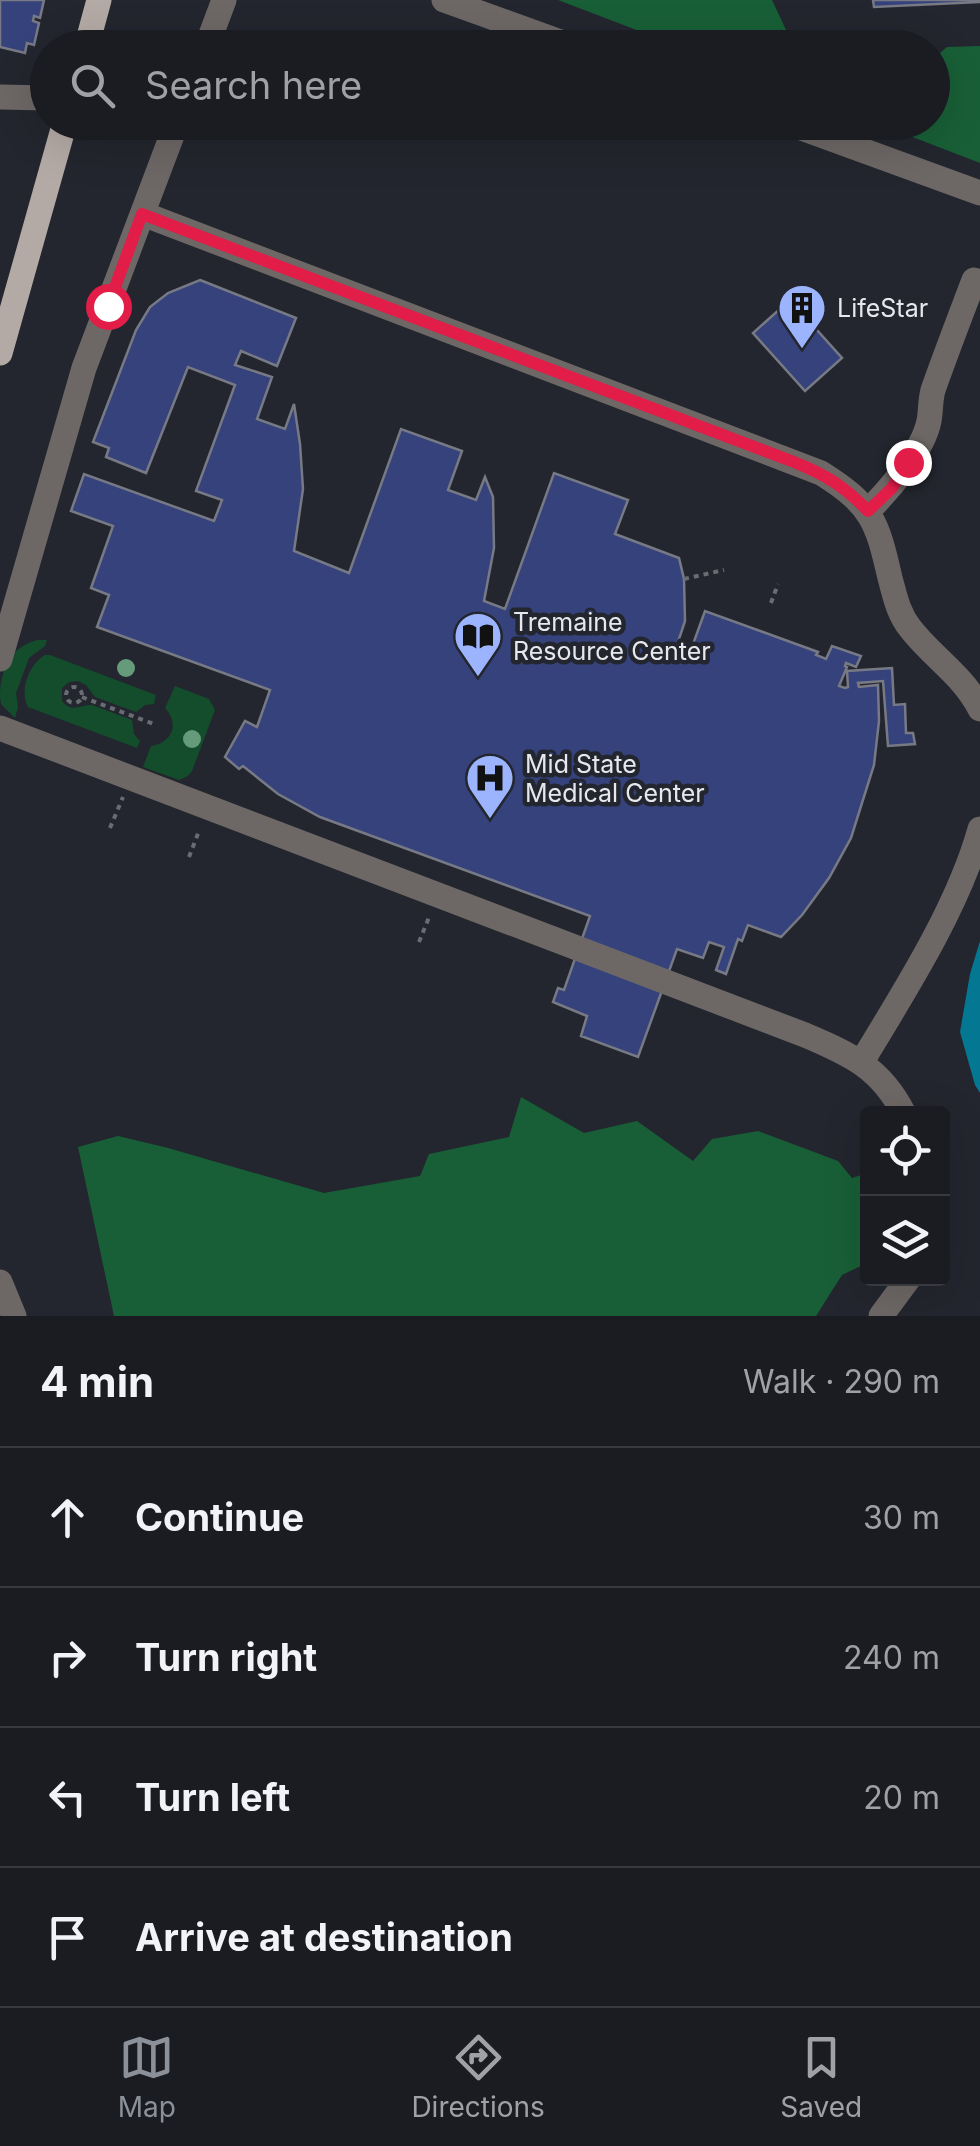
<!DOCTYPE html>
<html lang="en">
<head>
<meta charset="utf-8">
<style>
  body { margin:0; font-family:Inter,sans-serif; background:#23252a; color:#f1f3f6 }
  .controls { position:absolute; right:30px; bottom:30px; display:grid; overflow:hidden; border-radius:10px; box-shadow:0 10px 40px #0002 }
  .controls button { width:90px; height:90px; display:grid; place-items:center; padding:0; border:0; border-bottom:2px solid #383a40; background:#1a1c22; color:#f1f3f6; font:50px sans-serif }
  .stop { position:absolute; width:30px; height:30px; margin:-22px; border:8px solid #e11d48; border-radius:50%; background:#fff }
  .stop.end { background:#e11d48; border-color:#fff; box-shadow:0 2px 10px #0008 }
  .list { margin:0; padding:0; list-style:none }
  h2 { display:flex; justify-content:space-between; align-items:center; height:130px; margin:0; padding:0 40px; font-size:42px }
  h2 small { font-size:32px; font-weight:400; color:#9fa1a5 }
  .list li { display:grid; grid-template-columns:65px 1fr auto; gap:30px; align-items:center; box-sizing:border-box; height:140px; padding:0 40px; border-top:2px solid #383a40 }
  .list b { display:block; font-size:38px; white-space:nowrap }
  .list em { font-size:32px; font-style:normal; color:#9fa1a5 }
  .icon { flex:none; width:55px; height:55px; fill:none; stroke:currentColor; stroke-width:2; stroke-linecap:round; stroke-linejoin:round }
  .map { position:relative; flex:none; width:980px; height:1316px; overflow:hidden }
  .search { position:absolute; background:#1a1c22; box-shadow:0 10px 40px #0002; left:30px; right:30px; top:30px; height:110px; display:flex; align-items:center; gap:25px; box-sizing:border-box; padding:0 35px; border-radius:55px; color:#9fa1a5; font-size:38px }
  .sheet { height:690px; background:#1a1c22 }
  nav { display:flex; justify-content:space-around; align-items:center; box-sizing:border-box; height:140px; border-top:2px solid #383a40; background:#1a1c22; font-size:28px; color:#9fa1a5 }
  nav a { display:grid; justify-items:center; gap:5px }
  nav .on { color:#8c9099 }
  .map>svg:first-child { display:block }
</style>
</head>
<body>
<div class="map">
<svg width="980" height="1316" viewBox="0 0 980 1316">
  <rect width="100%" height="100%" fill="#23262e"/>
  <path fill="#134d2c" d="M37,640H47L45,646L29,658L16,693L18,707L15,718L1,704L0,697C0,671 10,647 37,640Z
    M45,655H50L156,695L154,704L145,705L136,712L95,697L86,685L78,681L69,682L62,688V701C72,714 81,704 92,705L132,720L134,734L140,741L137,748L28,707C19,691 29,664 45,655Z
    M175,686L209,699L215,710L192,771L188,776L179,780L143,767L151,746C172,743 180,724 165,708Z"/>
  <path fill="#185f37" d="M558,0H772L794,47H681Z
    M980,46V163L876,123L932,122L933,59L947,47Z
    M521,1097L584,1133L637,1121L693,1161L712,1139L758,1131L838,1161L852,1178L867,1173V1263L842,1275L816,1316H114L78,1147L118,1136L168,1148L324,1193L420,1176L429,1154L509,1137Z"/>
  <path fill="#047892" d="M980,941V1093L975,1085L960,1032L970,974Z"/>
  <path fill="#35427b" stroke="#777a84" stroke-width="2.5" d="M0,0H44L40,18L34,16L33,21L39,23L34,45L27,43L25,53L0,47Z
    M873,0H980V2L874,7Z
    M200,280L296,318L277,366L241,351L235,365L272,377L257,419L285,429L294,404L300,444L303,489L294,551L349,573L401,429L462,451L448,490L476,500L485,477L493,497L494,548L484,601L505,609L554,473L628,500L615,534L679,558L684,579L685,621L678,642L692,647L705,611L818,652L816,655L826,659L832,646L861,656L856,667L846,663L845,666L847,667L839,686L845,688L848,687L847,671L892,668L894,705L905,704L906,733H913L915,744L888,746L883,681L858,683L859,687L878,685L879,721L874,765L851,838L829,878L802,915L781,937L748,925L742,941L738,939L726,974L716,970L724,947L709,942L703,958L677,949L638,1057L581,1036L587,1016L553,1002L558,988L564,990L590,916L320,817L278,794L243,766L239,769L225,757L245,721L257,727L270,690L97,627L109,595L91,588L113,526L71,511L84,474L214,521L222,500L196,491L235,385L188,367L146,473L106,457L109,448L93,442L136,330L150,307L168,293Z
    M790,300L842,358L805,391L753,333Z"/>
  <g fill="none" stroke-linecap="round" stroke-linejoin="round">
    <path stroke="#696c73" stroke-width="4" stroke-dasharray="5 5" stroke-linecap="butt" d="M684,579L724,570
      M771,603L778,584
      M66 695a8 8 0 1 1 16 0a8 8 0 1 1-16 0Z
      M82,697L154,724
      M110,828L123,797
      M189,857L199,831
      M419,942L430,915"/>
    <path stroke="#6d6866" stroke-width="25" d="M444,0L577,48
      M206,48L224,0
      M0,97L48,98
      M785,122L980,193
      M143,214L821,473C872,505 877,521 890,578C895,596 898,613 910,628C932,657 963,675 980,709
      M868,511C889,490 923,451 929,421C931,411 930,401 933,390C946,353 960,317 974,280L980,282
      M0,659L84,368L177,122
      M0,728L805,1035C850,1054 881,1068 904,1114
      M861,1063C904,992 958,908 980,829
      M0,1282L14,1316
      M881,1316L909,1278"/>
    <path stroke="#b4aaa5" stroke-width="25" d="M86,48L99,0
      M0,353L65,122"/>
  </g>
  <g fill="#659b7b">
    <circle cx="126" cy="668" r="9"/>
    <circle cx="192" cy="739" r="9"/>
  </g>
  <g fill="none" stroke-linecap="round" stroke-linejoin="round">
    <path stroke="#e11d48" stroke-width="12" d="M108,306L142,214L794,462C826,475 844,486 868,511L892,488L908,462"/>
  </g>
  <defs>
    <g id="building-pin" transform="scale(2.5)"><path d="M0 17L-7.5 6A9.5 9.5 0 1 1 7.5 6Z" fill="#9cb4fd" stroke="#23262e"/><path d="M-4-6H4V6H1V3H-1V6H-4ZM-2.5-4.3h1.7v1.8h-1.7ZM.8-4.3h1.7v1.8H.8ZM-2.5-1h1.7V.8h-1.7ZM.8-1h1.7V.8H.8Z" fill="#111"/></g>
    <g id="library-pin" transform="scale(2.5)"><path d="M0 17L-7.5 6A9.5 9.5 0 1 1 7.5 6Z" fill="#9cb4fd" stroke="#23262e"/><path d="M-6-4Q-3-5.5-.7-3.5V5Q-3 3-6 4ZM6-4Q3-5.5 .7-3.5V5Q3 3 6 4Z" fill="#111"/></g>
    <g id="hospital-pin" transform="scale(2.5)"><path d="M0 17L-7.5 6A9.5 9.5 0 1 1 7.5 6Z" fill="#9cb4fd" stroke="#23262e"/><path d="M-5-5h3v3.5h4V-5h3V5h-3V1.5h-4V5h-3Z" fill="#111"/></g>
  </defs>
  <g fill-rule="evenodd">
    <use href="#building-pin" x="802" y="308"/>
    <use href="#library-pin" x="478" y="636"/>
    <use href="#hospital-pin" x="490" y="778"/>
  </g>
  <g text-anchor="middle" stroke-width="9" stroke-linejoin="round" paint-order="stroke">
    <g font-size="25" fill="#e6e8ee" stroke="#23262e" text-anchor="start">
      <text x="837" y="317">LifeStar</text>
      <text x="513" y="631">Tremaine<tspan x="513" dy="29">Resource Center</tspan></text>
      <text x="525" y="773">Mid State<tspan x="525" dy="29">Medical Center</tspan></text>
    </g>
  </g>
</svg>
<div class="controls">
<button><svg class="icon" aria-label="locate" viewBox="0 0 24 24"><circle cx="12" cy="12" r="6"/><path d="M12 2v4M12 18v4M2 12h4M18 12h4"/></svg></button>
<button><svg class="icon" aria-label="layers" viewBox="0 0 24 24"><path d="M12 4l9 5-9 5-9-5zM3 14l9 5 9-5"/></svg></button>
</div>
<div class="stop" style="left:108px;top:306px"></div>
<div class="stop end" style="left:908px;top:462px"></div>
<div class="search"><svg class="icon" aria-label="search" viewBox="0 0 24 24"><circle cx="10" cy="10" r="6"/><path d="M15 15l6 6"/></svg>Search here</div>
</div>
<section class="sheet">
<h2>4 min<small>Walk · 290 m</small></h2>
<ul class="list">
<li><svg class="icon" aria-label="ahead" viewBox="0 0 24 24"><path d="M12 20V5M6 11l6-6 6 6"/></svg><div><b>Continue</b></div><em>30 m</em></li>
<li><svg class="icon" aria-label="right" viewBox="0 0 24 24"><path d="M7 20v-9h11M14 6l5 5-5 5"/></svg><div><b>Turn right</b></div><em>240 m</em></li>
<li><svg class="icon" aria-label="left" viewBox="0 0 24 24"><path d="M17 20v-9H6M10 6l-5 5 5 5"/></svg><div><b>Turn left</b></div><em>20 m</em></li>
<li><svg class="icon" aria-label="arrive" viewBox="0 0 24 24"><path d="M6 21V4h12l-3 4 3 4H6"/></svg><div><b>Arrive at destination</b></div></li>
</ul>
</section>
<nav>
<a class="on"><svg class="icon" aria-label="map" viewBox="0 0 24 24"><path d="M3 6l6-2 6 2 6-2v14l-6 2-6-2-6 2zM9 4v14M15 6v14"/></svg>Map</a>
<a><svg class="icon" aria-label="directions" viewBox="0 0 24 24"><path d="M12 3l9 9-9 9-9-9zM9 14v-3h6M13 9l2 2-2 2"/></svg>Directions</a>
<a><svg class="icon" aria-label="saved" viewBox="0 0 24 24"><path d="M7 4h10v16l-5-4-5 4z"/></svg>Saved</a>
</nav>
</body>
</html>
